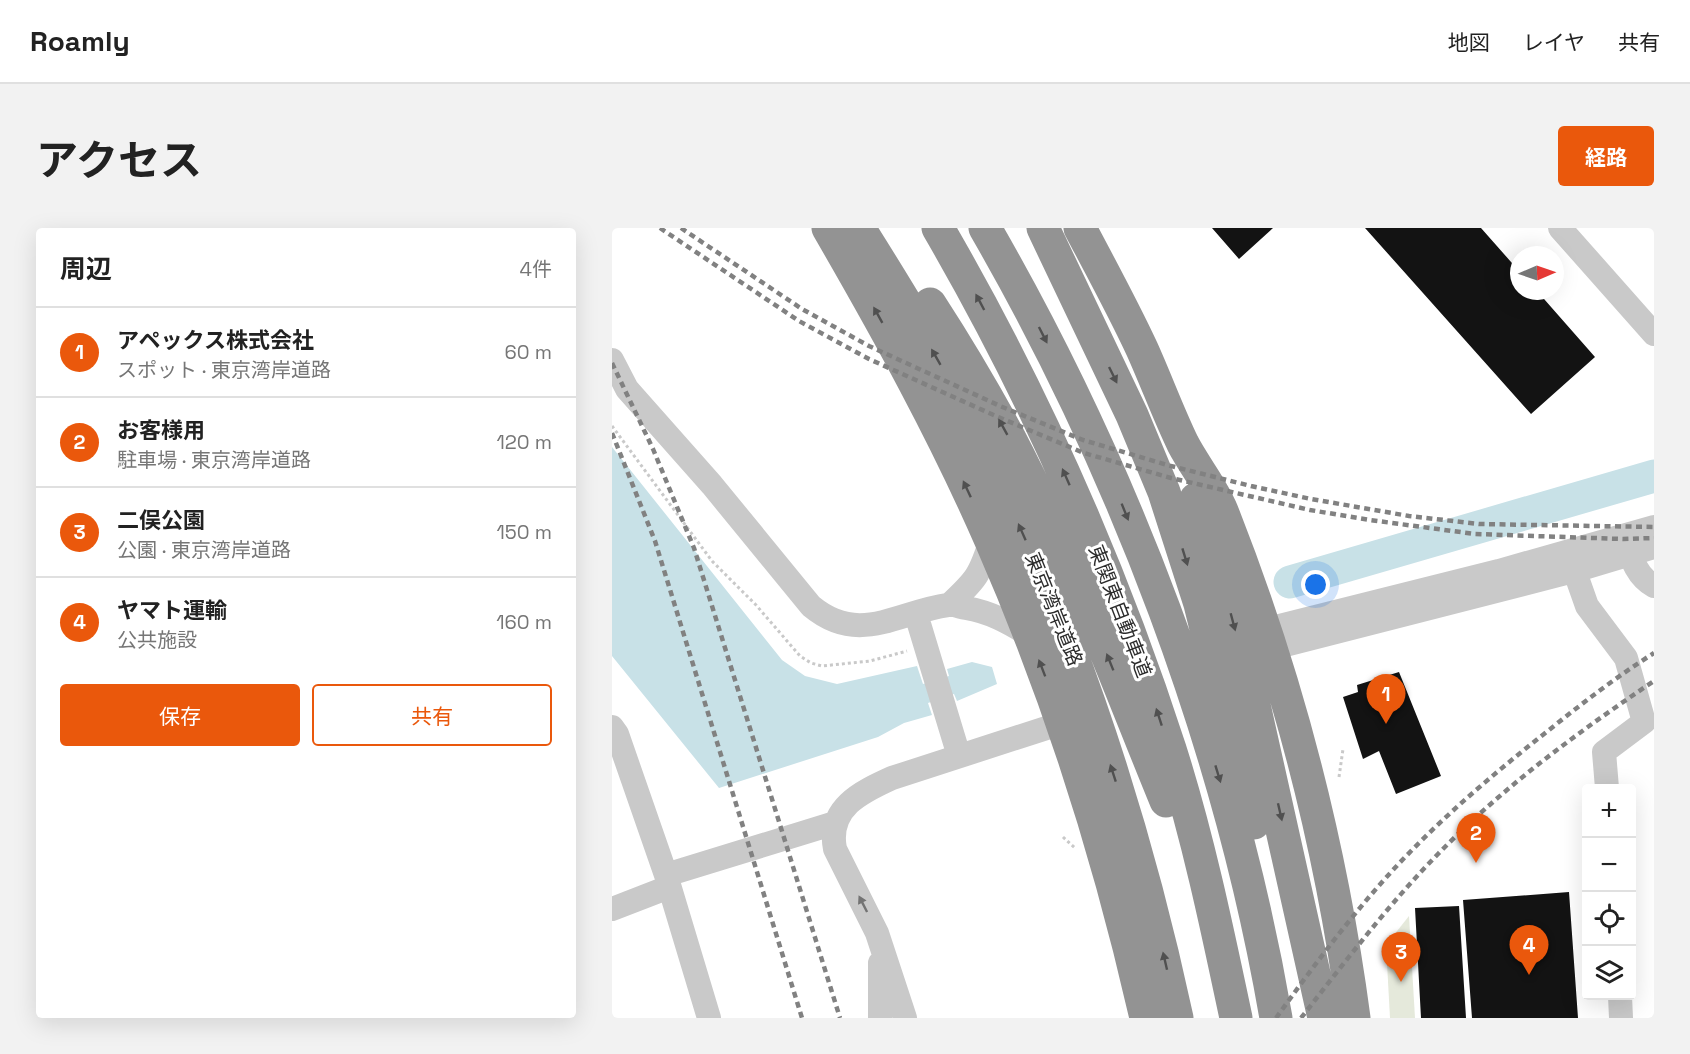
<!DOCTYPE html>
<html lang="ja">
<head>
<meta charset="utf-8">
<style>
  body { margin:0; font-family:"Space Grotesk","Noto Sans JP",sans-serif; background:#f2f2f2; color:#222 }
  .controls { position:absolute; right:18px; bottom:18px; display:grid; overflow:hidden; border-radius:6px; box-shadow:0 6px 24px #0002 }
  .controls button { width:54px; height:54px; display:grid; place-items:center; padding:0; border:0; border-bottom:2px solid #e0e0e0; background:#fff; color:#222; font:30px sans-serif }
  .compass { position:absolute; left:898px; top:18px; width:54px; height:54px; border-radius:50%; background:#fff; box-shadow:0 6px 24px #0002; rotate:88deg }
  .you { position:absolute; left:704px; top:357px; width:21px; height:21px; margin:-15px; border:4px solid #fff; border-radius:50%; background:#1a73e8; box-shadow:0 0 0 9px #1a73e833 }
  .badge { display:grid; place-items:center; width:39px; height:39px; border-radius:50%; background:#ea580c; color:#fff; font-size:20px; font-weight:700 }
  .pin { position:absolute; translate:-50% -50px; filter:drop-shadow(0 2px 3px #0008) }
  .pin::after { content:''; position:absolute; top:32px; width:21px; height:18px; background:inherit; clip-path:polygon(0 0,100% 0,50% 100%) }
  .list { margin:0; padding:0; list-style:none }
  h2 { display:flex; justify-content:space-between; align-items:center; height:78px; margin:0; padding:0 24px; font-size:26px }
  h2 small { font-size:20px; font-weight:400; color:#767676 }
  .list li { display:grid; grid-template-columns:39px 1fr auto; gap:18px; align-items:center; box-sizing:border-box; height:90px; padding:0 24px; border-top:2px solid #e0e0e0 }
  .list b { display:block; font-size:22px; white-space:nowrap }
  .list p { margin:0; font-size:20px; white-space:nowrap; color:#767676 }
  .list em { font-size:20px; font-style:normal; color:#767676 }
  .actions { display:flex; gap:12px; padding:18px 24px }
  .actions a { flex:1; padding:14px 0; border:2px solid #ea580c; border-radius:6px; text-align:center; font-size:21px; color:#ea580c }
  .actions .main { background:#ea580c; color:#fff }
  .icon { flex:none; width:33px; height:33px; fill:none; stroke:currentColor; stroke-width:2; stroke-linecap:round; stroke-linejoin:round }
  .map { position:relative; flex:none; width:1042px; height:790px; overflow:hidden; border-radius:6px }
  header { display:flex; align-items:center; gap:36px; box-sizing:border-box; height:84px; padding:0 30px; background:#fff; border-bottom:2px solid #e0e0e0 }
  header strong { font-size:28px }
  nav { display:flex; gap:33px; margin-inline-start:auto; font-size:21px }
  .intro { display:flex; align-items:center; justify-content:space-between; box-sizing:border-box; height:144px; padding:0 36px }
  h1 { margin:0; font-size:42px }
  .button { padding:15px 27px; border-radius:6px; background:#ea580c; color:#fff; font-size:21px; font-weight:700 }
  main { display:flex; gap:36px; padding:0 36px }
  aside { flex:1; background:#fff; border-radius:6px; box-shadow:0 6px 24px #0002 }
  .map>svg:first-child { display:block }
</style>
</head>
<body>
<header>
<strong>Roamly</strong>
<nav><a>地図</a><a>レイヤ</a><a>共有</a></nav>
</header>
<div class="intro"><h1>アクセス</h1><a class="button">経路</a></div>
<main>
<aside>
<h2>周辺<small>4件</small></h2>
<ul class="list">
<li><span class="badge">1</span><div><b>アペックス株式会社</b><p>スポット · 東京湾岸道路</p></div><em>60 m</em></li>
<li><span class="badge">2</span><div><b>お客様用</b><p>駐車場 · 東京湾岸道路</p></div><em>120 m</em></li>
<li><span class="badge">3</span><div><b>二俣公園</b><p>公園 · 東京湾岸道路</p></div><em>150 m</em></li>
<li><span class="badge">4</span><div><b>ヤマト運輸</b><p>公共施設</p></div><em>160 m</em></li>
</ul>
<div class="actions"><a class="main">保存</a><a>共有</a></div>
</aside>
<div class="map">
<svg width="1042" height="790" viewBox="0 0 1042 790">
  <rect width="100%" height="100%" fill="#fff"/>
  <path fill="#e5e9db" d="M797,688L803,790H778L774,717Z"/>
  <path fill="#c8e1e7" d="M0,219L170,432L193,448L225,456L305,438L311,456L337,448L335,441L360,434L380,439L385,456L345,473L342,466L316,475L320,487L292,495L266,509L107,560L0,428Z"/>
  <g fill="none" stroke-linecap="round" stroke-linejoin="round">
    <path stroke="#c8e1e7" stroke-width="33" d="M678,354L1042,248"/>
  </g>
  <path fill="#131313" d="M600,0H661L627,31Z
    M753,0H869L907,43V63H925L983,129L919,186Z
    M787,444L829,548L784,566L767,523L751,531L731,469L746,464L745,457Z
    M957,664L966,790H860L851,672Z
    M847,678L854,790H809L803,680Z"/>
  <g fill="none" stroke-linecap="round" stroke-linejoin="round">
    <path stroke="#c9c9c9" stroke-width="3" stroke-dasharray="3 3" stroke-linecap="butt" d="M0,198L100,333L144,377L188,428L199,435L210,438L258,433L295,423
      M727,549L731,521
      M451,609L463,620"/>
    <path stroke="#c9c9c9" stroke-width="24" d="M948,0L1042,106
      M0,132L15,161L100,257L199,378C247,418 285,384 336,377C341,376 348,379 354,380C378,384 396,394 417,407
      M1013,311C1019,329 1024,348 1042,358
      M957,327L975,378L1014,430L1032,494L992,524L995,560
      M337,377C364,352 368,347 379,312
      M304,386L347,528
      M652,402L887,343L1042,299
      M658,421L962,343L1042,319
      M0,499L5,506L54,647L97,790
      M54,647L223,595
      M0,681L57,659
      M268,735V790
      M1008,768L1009,790
      M293,790L265,705L223,621C215,580 249,564 280,550L450,495"/>
    <path stroke="#939393" stroke-width="33" d="M216,0C275,102 332,205 379,313C446,466 497,627 534,790
      M247,0C276,46 305,92 331,140C441,346 516,562 565,790
      M326,0C422,165 499,339 558,521C586,609 605,700 624,790
      M373,0C511,239 617,517 664,790
      M431,0L520,187L552,264L588,376L642,595
      M468,0C489,40 511,80 530,121C544,152 556,185 571,216C583,239 600,259 610,283C674,445 719,617 742,790
      M318,76C346,119 372,163 397,209C458,326 504,451 554,573
      M584,271L612,360L636,450L712,790"/>
    <path stroke="#818181" stroke-width="4.5" stroke-dasharray="6 4.5" stroke-linecap="butt" d="M48,0L187,93L257,131L386,189L472,225L559,250L698,282L758,292L863,306L1011,311L1042,310
      M69,0L190,81L257,118L388,178L471,212L555,237L639,258L699,271L797,288L867,296L1042,299
      M0,135L41,221L82,320L228,790
      M0,205L43,313L190,790
      M664,790C698,743 732,697 771,653C819,599 875,551 932,506C968,477 1004,449 1042,425
      M689,790C733,734 776,677 826,626C890,560 966,504 1042,453"/>
  </g>
  <defs><path id="oneway-solid" d="M-6-.8H1V-3.2L6.5 0L1 3.2V.8H-6Z" transform="scale(1.5)"/></defs>
  <g fill="#505050">
    <use href="#oneway-solid" transform="translate(368 74) rotate(-118)"/>
    <use href="#oneway-solid" transform="translate(266 87) rotate(-119)"/>
    <use href="#oneway-solid" transform="translate(431 107) rotate(63)"/>
    <use href="#oneway-solid" transform="translate(324 129) rotate(-120)"/>
    <use href="#oneway-solid" transform="translate(501 147) rotate(64)"/>
    <use href="#oneway-solid" transform="translate(391 199) rotate(-119)"/>
    <use href="#oneway-solid" transform="translate(454 249) rotate(-114)"/>
    <use href="#oneway-solid" transform="translate(355 261) rotate(-115)"/>
    <use href="#oneway-solid" transform="translate(513 284) rotate(68)"/>
    <use href="#oneway-solid" transform="translate(410 304) rotate(-114)"/>
    <use href="#oneway-solid" transform="translate(573 329) rotate(73)"/>
    <use href="#oneway-solid" transform="translate(621 394) rotate(75)"/>
    <use href="#oneway-solid" transform="translate(498 434) rotate(-112)"/>
    <use href="#oneway-solid" transform="translate(430 440) rotate(-111)"/>
    <use href="#oneway-solid" transform="translate(547 489) rotate(-108)"/>
    <use href="#oneway-solid" transform="translate(501 545) rotate(-108)"/>
    <use href="#oneway-solid" transform="translate(606 546) rotate(73)"/>
    <use href="#oneway-solid" transform="translate(668 584) rotate(77)"/>
    <use href="#oneway-solid" transform="translate(553 733) rotate(-103)"/>
  </g>
  <use fill="#737373" href="#oneway-solid" transform="translate(251 676) rotate(-117)"/>
  <g text-anchor="middle" stroke-width="6" stroke-linejoin="round" paint-order="stroke">
    <g font-size="20" fill="#2c2c2c" stroke="#fff">
      <text transform="translate(442 381) rotate(68)" y="7">東京湾岸道路</text>
      <text transform="translate(508 383) rotate(69)" y="7">東関東自動車道</text>
    </g>
  </g>
</svg>
<div class="controls">
<button>+</button>
<button>−</button>
<button><svg class="icon" aria-label="locate" viewBox="0 0 24 24"><circle cx="12" cy="12" r="6"/><path d="M12 2v4M12 18v4M2 12h4M18 12h4"/></svg></button>
<button><svg class="icon" aria-label="layers" viewBox="0 0 24 24"><path d="M12 4l9 5-9 5-9-5zM3 14l9 5 9-5"/></svg></button>
</div>
<svg class="compass" viewBox="-18 -18 36 36"><path d="M0-13l5 13h-10z" fill="#e53935"/><path d="M0 13l5-13h-10z" fill="#767676"/></svg>
<div class="you"></div>
<div class="pin badge" style="left:774px;top:496px">1</div>
<div class="pin badge" style="left:864px;top:635px">2</div>
<div class="pin badge" style="left:789px;top:754px">3</div>
<div class="pin badge" style="left:917px;top:747px">4</div>
</div>
</main>
</body>
</html>
